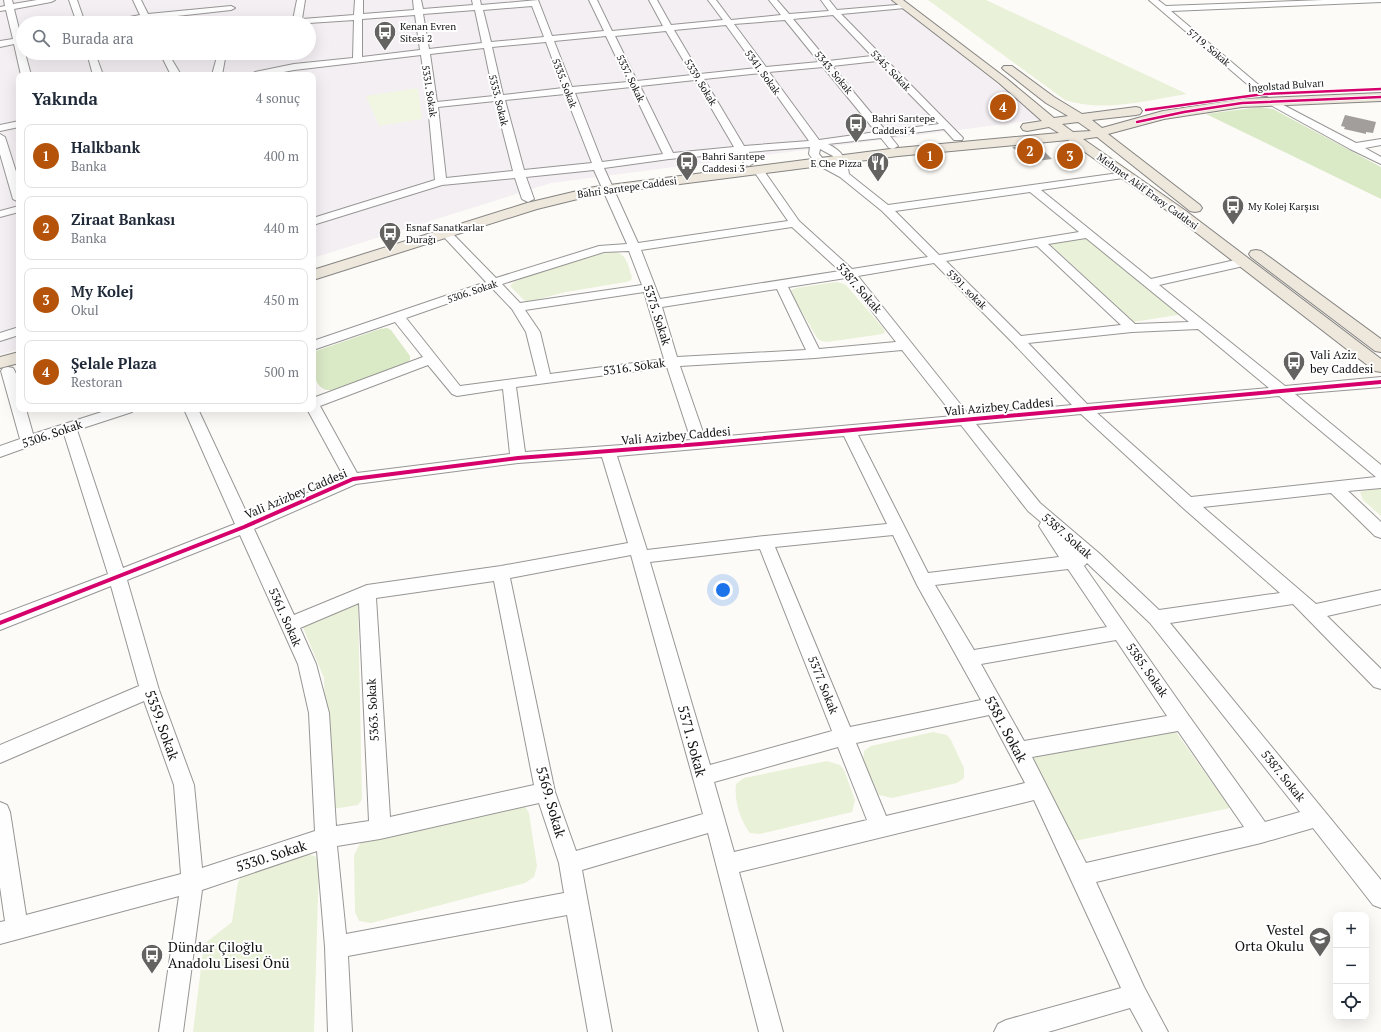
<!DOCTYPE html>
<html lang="tr">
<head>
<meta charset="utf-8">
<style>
  body { margin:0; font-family:"PT Serif",serif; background:#f6f6f7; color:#1f2937 }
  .controls { position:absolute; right:12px; bottom:12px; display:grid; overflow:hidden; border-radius:8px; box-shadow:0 4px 16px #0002 }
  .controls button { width:36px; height:36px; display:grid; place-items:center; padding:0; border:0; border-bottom:1px solid #e0e1e3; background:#fff; color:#1f2937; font:20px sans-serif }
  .you { position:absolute; left:723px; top:590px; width:14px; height:14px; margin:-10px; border:3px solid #fff; border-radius:50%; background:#1a73e8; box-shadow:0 0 0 6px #1a73e833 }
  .badge { display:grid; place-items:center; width:26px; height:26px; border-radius:50%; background:#b45309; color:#fff; font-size:13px; font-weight:700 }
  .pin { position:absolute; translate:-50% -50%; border:2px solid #fff; box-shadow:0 1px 4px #0006 }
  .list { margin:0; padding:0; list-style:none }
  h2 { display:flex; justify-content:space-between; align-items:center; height:52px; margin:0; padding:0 16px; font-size:17px }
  h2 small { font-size:13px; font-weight:400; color:#747a83 }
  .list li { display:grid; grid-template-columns:26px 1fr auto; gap:12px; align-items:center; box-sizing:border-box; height:64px; margin:0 8px 8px; padding:0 8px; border:1px solid #e0e1e3; border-radius:8px }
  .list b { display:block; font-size:15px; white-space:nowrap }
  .list p { margin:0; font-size:13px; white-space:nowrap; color:#747a83 }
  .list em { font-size:13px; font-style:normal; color:#747a83 }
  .icon { flex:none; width:22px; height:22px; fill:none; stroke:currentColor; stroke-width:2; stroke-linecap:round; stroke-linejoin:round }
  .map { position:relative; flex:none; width:1381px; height:1032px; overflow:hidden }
  .search { position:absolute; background:#fff; box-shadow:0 4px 16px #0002; left:16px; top:16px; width:300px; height:44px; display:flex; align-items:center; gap:10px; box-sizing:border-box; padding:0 14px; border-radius:22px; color:#747a83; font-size:15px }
  .panel { position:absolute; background:#fff; box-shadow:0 4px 16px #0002; left:16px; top:72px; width:300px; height:340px; border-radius:8px }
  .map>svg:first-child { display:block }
</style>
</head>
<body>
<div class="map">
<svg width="1381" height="1032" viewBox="0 0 1381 1032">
  <rect width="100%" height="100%" fill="#fdfbf7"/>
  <path fill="#f4eff3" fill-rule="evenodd" d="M0,0H891L1042,119L551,183L313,258V75H19V349L0,355ZM23,23H309V53H23Z"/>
  <path fill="#e9f1d8" d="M928,0H986L1187,94C1148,100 1104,113 1065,100Z
    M1085,235L1183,314L1134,322L1049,243Z
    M614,252C627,253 628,266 632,277L631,280L626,282L566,292L528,302L524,300L510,286L514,282C548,268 578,257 614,252Z
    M836,282L841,283L846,285L884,329L885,332L883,334L827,342L821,341L817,338L790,291L796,288Z
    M1381,486V516L1363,500L1360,492Z
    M355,602L358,605L362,799L358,805L332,809L328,803L324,678L302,625Z
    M933,732L947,735L951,740L964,768V778L957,783L892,798L879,795L863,760L864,751L871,746Z
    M1176,732L1230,808L1070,842L1024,757Z
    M827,761L840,765L844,770L855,800L852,812L760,834L750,833C740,820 734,800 736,784L744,778Z
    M513,804L524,805L529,813L537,866L534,877L525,883L371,923L359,921L355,912L354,855L361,842Z
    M305,854L315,856L319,864L314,1032H193L204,944L232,922L238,882L247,868Z"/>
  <path fill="#dae9c6" d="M1260,107L1273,109L1381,167V199L1206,114Z
    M387,328L391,330L410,356V360L405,364L334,390C312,393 313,367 313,352L380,329Z"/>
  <path fill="#f1f6e2" d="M418,88L422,119L379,126L366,96Z"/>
  <path fill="#a19e9c" d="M1345,115L1376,122L1373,133L1366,132V134L1344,129L1345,127L1341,126Z
    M1037,144L1052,159L1029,162L1012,147Z"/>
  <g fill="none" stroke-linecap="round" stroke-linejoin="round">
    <g stroke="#979695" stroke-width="2">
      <path id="minor" d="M4,0H12L13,4L37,0H55L51,2L14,9L21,37L23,36V53H25L31,75H21L14,44L0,47V41L13,39L6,10L0,11V7L5,6Z
        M69,0H77L85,23H77Z
        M133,0H141L148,14L231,6L235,8L231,10L150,19L152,23H144L142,20L127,23H110L114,20L140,15Z
        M297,0H305L302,19L354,15L355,0H363V14L414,10L413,0H421L423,9L473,5L472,0H480L481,5L538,0L552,36L604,31L589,0H597L612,31L663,26L649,0H657L671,25L723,20L708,0H716L731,20L781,15L769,0H777L789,14L829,11L821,0H829L837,10L908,4L909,6L905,8L841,14L963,138L962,140H954L944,129L890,136L898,146L893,149L889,148L881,138L828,144C842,151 847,159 849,174L888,205L1126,172L1130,173L1131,175L1130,177L1041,190L1151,279L1244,258L1248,259L1250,262L1248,265L1159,285L1285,386L1381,377V387L1295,394L1381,465V488L1348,491L1381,522V538L1375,536L1331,493L1203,507L1316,604L1381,590V604L1327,616L1381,669V689L1374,687L1293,604L1170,623L1381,880V908L1373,905L1313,828L1261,843L1096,882L1144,987L1168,1032H1143L1130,1008L1048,1032H994L998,1024L1006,1020L1121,988L1034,800L739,872L783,1032H759L708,833L582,870L612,1032H588L567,915L348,956L352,1032H328L325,947L317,851L202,890L183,1032H159L179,896L0,944V922L5,921L0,887V802L7,805L10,812L26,915L181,874L174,785L144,701L0,763V745L139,686L111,586L0,630V615L108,574L64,434L0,457V446L20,439L1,371L3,368L8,367L13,368C21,380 19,395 19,409H26L33,434L111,409H134L132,412L77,430L123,568L235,524L184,409H198L249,518L344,477L307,409H313V398L423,357L395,322L313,350V341L486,282L442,235L440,233L442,231H450L496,278L599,246L627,244L594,170L526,177L534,199L528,202L522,199L515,178L442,185L313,225V218L435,180L428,105L421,55L294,70L268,75H250L255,72L294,64L353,58L354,20L309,23H278L282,20H293ZM532,6L544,37L491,42L483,10ZM475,10L482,43L429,49L423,14ZM415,15L420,50L362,57V19ZM833,15L872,56L828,61L793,19ZM785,20L819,62L766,67L734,24ZM726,25L757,68L700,74L674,30ZM666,31L692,75L637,81L615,36ZM606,36L628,82L572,87L554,41ZM546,42L563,88L503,95L492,47ZM484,48L494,96L437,102L430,54ZM877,61L939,124L886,131L832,66ZM823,67L876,132L819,140L769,72ZM761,73L809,141L744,146L704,79ZM695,80L734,147L673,153L640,86ZM631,87L663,154L602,162L575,93ZM565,94L592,163L524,170L505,100ZM495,101L513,171L446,178L438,107ZM810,147L809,154L816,164L840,177L882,211L928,257L852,269L799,221L762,168L758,167L753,170L788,221L638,243L604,168L669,159L738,153L745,165L749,166L754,163L748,152ZM820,149L833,156L838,167L824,160L819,154ZM1030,192L1079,232L939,255L895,211ZM792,227L840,271L660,299L641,250ZM1086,238L1189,322L1135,324L1048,244ZM1037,246L1121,325L1021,336L946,261ZM629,251L642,285L520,303L502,284L604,252ZM934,263L1013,343L1072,405L969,415L858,276ZM846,278L896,342L819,349L788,287ZM492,288L512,309L526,332L537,376L460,386L406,318ZM777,289L806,350L677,357L662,307ZM644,292L664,359L550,374L540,332L525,310ZM1198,329L1269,388L1087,404L1028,343L1132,332ZM902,350L954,416L705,438L680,366L815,358ZM428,365L452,394L457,396L503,389L510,454L357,473L320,406ZM667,367L691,440L525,452L516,387ZM1279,396L1376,477L1191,497L1097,413ZM1081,414L1182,507L1280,593L1159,610L1100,554L1040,503L976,424ZM961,425L1028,511L1041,522L1039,526L1059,557L928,573L858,435ZM844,436L887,524L765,536L647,550L617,456ZM602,457L628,543L501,566L367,585L294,615L254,529L356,484L518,463ZM240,535L298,664L309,713L315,831L202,868L194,785L159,690L127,580ZM893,535L917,585L981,700L850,727L775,547ZM760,549L832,731L710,765L650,562ZM631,555L703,814L576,851L555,792L510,578ZM1087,563L1150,623L1300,812L1265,822L1189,716L1084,566ZM1068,569L1107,627L974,650L935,585ZM494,581L534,785L390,817L376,598ZM359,603L369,821L336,826L329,713L316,664L300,628ZM1116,640L1167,716L1024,741L981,664ZM989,715L1025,783L886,816L856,743ZM1178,731L1244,827L1086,863L1032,757ZM838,747L867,820L734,852L714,782ZM539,803L559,863L564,893L346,934L337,846L380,839Z
        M1149,0H1158L1166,6L1323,0H1381V2L1171,11L1267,92L1269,94L1267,96H1261Z
        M87,53H95L103,75H93Z
        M160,53H168L181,75H171Z
        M218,53H226L222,75H212Z
        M1270,98L1356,143L1381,139V145L1365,148L1381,157V164L1350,149L1267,103L1265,101Z
        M19,121V127L0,131V125Z
        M0,134L5,137L19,181V202L13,199L0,154Z
        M19,206V212L0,217V211Z
        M19,327V335L0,341V333Z"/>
    </g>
    <g stroke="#858482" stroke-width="2">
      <path id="major" d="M892,0H903L1007,79L1054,118L1068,116L1046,103L1004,70L1002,68L1004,66H1012L1054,97L1082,114L1136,107L1140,108L1142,111L1140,114L1136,115L1092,120L1102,128L1163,111L1242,99L1381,93V101L1242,107L1164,119L1108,134L1200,205L1202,208L1200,211L1195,212L1190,211L1097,137L1083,139L1186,211L1381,359V372L1375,371L1176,217L1068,140L898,156L594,195L537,209L313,280V270L527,203L594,187L898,148L1059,133L1049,127L1027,131L1023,130L1021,127L1023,124L1042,121L999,83ZM1078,122L1091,131L1073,132L1062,124Z
        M1256,250L1261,251L1381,339V352L1375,351L1251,257L1249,254L1251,251Z
        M19,352V363L0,368V357Z"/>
    </g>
    <use href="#minor" fill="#fffefe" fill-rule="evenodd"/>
    <use href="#major" fill="#ede7dc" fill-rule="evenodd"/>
    <g stroke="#fff" stroke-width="4">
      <path id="cycleway-far1" d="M1146,110L1264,94L1381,89
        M1137,122L1184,112L1242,103L1381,97"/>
    </g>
    <g stroke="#fff" stroke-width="6">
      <path id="cycleway" d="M0,623L244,527L353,479L518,458L700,444L1381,382"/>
    </g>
    <use href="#cycleway-far1" stroke="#d6006c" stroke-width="2.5"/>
    <use href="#cycleway" stroke="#d6006c" stroke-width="4"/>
  </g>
  <defs>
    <g id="bus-pin" transform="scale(1.15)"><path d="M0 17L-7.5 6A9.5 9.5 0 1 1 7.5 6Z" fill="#646362" stroke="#fff"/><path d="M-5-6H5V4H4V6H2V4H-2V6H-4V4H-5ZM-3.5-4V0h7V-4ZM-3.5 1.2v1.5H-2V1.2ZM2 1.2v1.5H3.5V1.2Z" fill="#fff"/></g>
    <g id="restaurant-pin" transform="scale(1.15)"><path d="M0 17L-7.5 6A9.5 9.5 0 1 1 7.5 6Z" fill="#646362" stroke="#fff"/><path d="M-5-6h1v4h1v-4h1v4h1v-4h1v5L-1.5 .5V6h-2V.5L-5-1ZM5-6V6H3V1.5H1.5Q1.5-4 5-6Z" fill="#fff"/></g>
    <g id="school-pin" transform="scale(1.15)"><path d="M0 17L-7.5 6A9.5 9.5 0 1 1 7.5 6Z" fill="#646362" stroke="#fff"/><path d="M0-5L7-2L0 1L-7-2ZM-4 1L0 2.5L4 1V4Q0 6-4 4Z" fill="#fff"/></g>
  </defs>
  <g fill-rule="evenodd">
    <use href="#bus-pin" x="385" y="32"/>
    <use href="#bus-pin" x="856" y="124"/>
    <use href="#bus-pin" x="687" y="162"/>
    <use href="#restaurant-pin" x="878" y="163"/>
    <use href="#bus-pin" x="1233" y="206"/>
    <use href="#bus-pin" x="390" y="233"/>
    <use href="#bus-pin" x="1294" y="362"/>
    <use href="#school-pin" x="1320" y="938"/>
    <use href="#bus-pin" x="152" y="955"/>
  </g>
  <g text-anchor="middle" stroke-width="4" stroke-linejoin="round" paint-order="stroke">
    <g font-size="10" fill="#111" stroke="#fff" text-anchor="start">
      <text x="400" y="30">Kenan Evren<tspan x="400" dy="12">Sitesi 2</tspan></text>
      <text x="872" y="122">Bahri Sarıtepe<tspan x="872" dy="12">Caddesi 4</tspan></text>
      <text x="702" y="160">Bahri Sarıtepe<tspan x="702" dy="12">Caddesi 3</tspan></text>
      <text x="862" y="167" text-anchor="end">E Che Pizza</text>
      <text x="1248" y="210">My Kolej Karşısı</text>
      <text x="406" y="231">Esnaf Sanatkarlar<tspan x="406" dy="12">Durağı</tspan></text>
    </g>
    <g font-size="10" fill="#111" stroke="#fff">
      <text transform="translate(1209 47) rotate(40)" y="4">5719. Sokak</text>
      <text transform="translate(891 70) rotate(46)" y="4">5345. Sokak</text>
      <text transform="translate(763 72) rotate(54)" y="4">5341. Sokak</text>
      <text transform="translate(834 72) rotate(50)" y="4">5343. Sokak</text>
      <text transform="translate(631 78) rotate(64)" y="4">5337. Sokak</text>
      <text transform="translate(701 82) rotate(59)" y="4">5339. Sokak</text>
      <text transform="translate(565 83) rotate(69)" y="4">5335. Sokak</text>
      <text transform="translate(1286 85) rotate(-4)" y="4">İngolstad Bulvarı</text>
      <text transform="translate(430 91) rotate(81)" y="4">5331. Sokak</text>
      <text transform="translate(499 100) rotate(76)" y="4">5333. Sokak</text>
      <text transform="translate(627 187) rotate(-8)" y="4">Bahri Sarıtepe Caddesi</text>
      <text transform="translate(1148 191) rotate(36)" y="4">Mehmet Akif Ersoy Caddesi</text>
      <text transform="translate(967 289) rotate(45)" y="4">5391. sokak</text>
      <text transform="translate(472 291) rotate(-19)" y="4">5306. Sokak</text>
    </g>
    <g font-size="12" fill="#111" stroke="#fff">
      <text transform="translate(859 288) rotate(49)" y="4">5387. Sokak</text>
      <text transform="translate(657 315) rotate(72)" y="4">5375. Sokak</text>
      <text transform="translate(634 367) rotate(-8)" y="4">5316. Sokak</text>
      <text transform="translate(999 407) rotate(-5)" y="4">Vali Azizbey Caddesi</text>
      <text transform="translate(52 434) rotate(-19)" y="4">5306. Sokak</text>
      <text transform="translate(676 436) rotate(-5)" y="4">Vali Azizbey Caddesi</text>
      <text transform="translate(296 494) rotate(-23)" y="4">Vali Azizbey Caddesi</text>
      <text transform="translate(1067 536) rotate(41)" y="4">5387. Sokak</text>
      <text transform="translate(285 617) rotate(66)" y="4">5361. Sokak</text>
      <text transform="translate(1147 670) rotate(55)" y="4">5385. Sokak</text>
      <text transform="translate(823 685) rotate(68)" y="4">5377. Sokak</text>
      <text transform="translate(373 710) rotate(-93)" y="4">5363. Sokak</text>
      <text transform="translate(1283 776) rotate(51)" y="4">5387. Sokak</text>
    </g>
    <g font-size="12" fill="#111" stroke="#fff" text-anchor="start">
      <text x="1310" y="359">Vali Aziz<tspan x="1310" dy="14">bey Caddesi</tspan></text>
    </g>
    <g font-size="14" fill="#111" stroke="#fff">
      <text transform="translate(162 725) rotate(70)" y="5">5359. Sokak</text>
      <text transform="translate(1006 729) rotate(62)" y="5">5381. Sokak</text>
      <text transform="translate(692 741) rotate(75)" y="5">5371. Sokak</text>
      <text transform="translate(551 802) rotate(74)" y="5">5369. Sokak</text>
      <text transform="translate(271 856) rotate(-18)" y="5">5330. Sokak</text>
    </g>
    <g font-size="14" fill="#111" stroke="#fff" text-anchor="end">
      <text x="1304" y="935">Vestel<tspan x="1304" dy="16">Orta Okulu</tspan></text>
      <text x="168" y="952" text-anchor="start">Dündar Çiloğlu<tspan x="168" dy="16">Anadolu Lisesi Önü</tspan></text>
    </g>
  </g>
</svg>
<div class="controls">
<button>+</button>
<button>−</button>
<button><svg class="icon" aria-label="locate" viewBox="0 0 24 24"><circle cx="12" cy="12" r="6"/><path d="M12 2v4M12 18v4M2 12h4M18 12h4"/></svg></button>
</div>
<div class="you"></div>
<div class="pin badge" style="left:930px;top:156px">1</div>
<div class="pin badge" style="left:1030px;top:151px">2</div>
<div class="pin badge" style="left:1070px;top:156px">3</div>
<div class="pin badge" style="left:1003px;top:107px">4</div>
<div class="search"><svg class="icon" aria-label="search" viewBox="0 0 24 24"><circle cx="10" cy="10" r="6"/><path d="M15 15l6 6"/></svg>Burada ara</div>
<section class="panel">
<h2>Yakında<small>4 sonuç</small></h2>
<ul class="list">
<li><span class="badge">1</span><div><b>Halkbank</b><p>Banka</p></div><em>400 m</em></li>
<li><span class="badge">2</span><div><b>Ziraat Bankası</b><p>Banka</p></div><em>440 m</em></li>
<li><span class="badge">3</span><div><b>My Kolej</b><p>Okul</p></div><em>450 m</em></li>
<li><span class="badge">4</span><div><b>Şelale Plaza</b><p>Restoran</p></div><em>500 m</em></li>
</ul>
</section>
</div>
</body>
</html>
